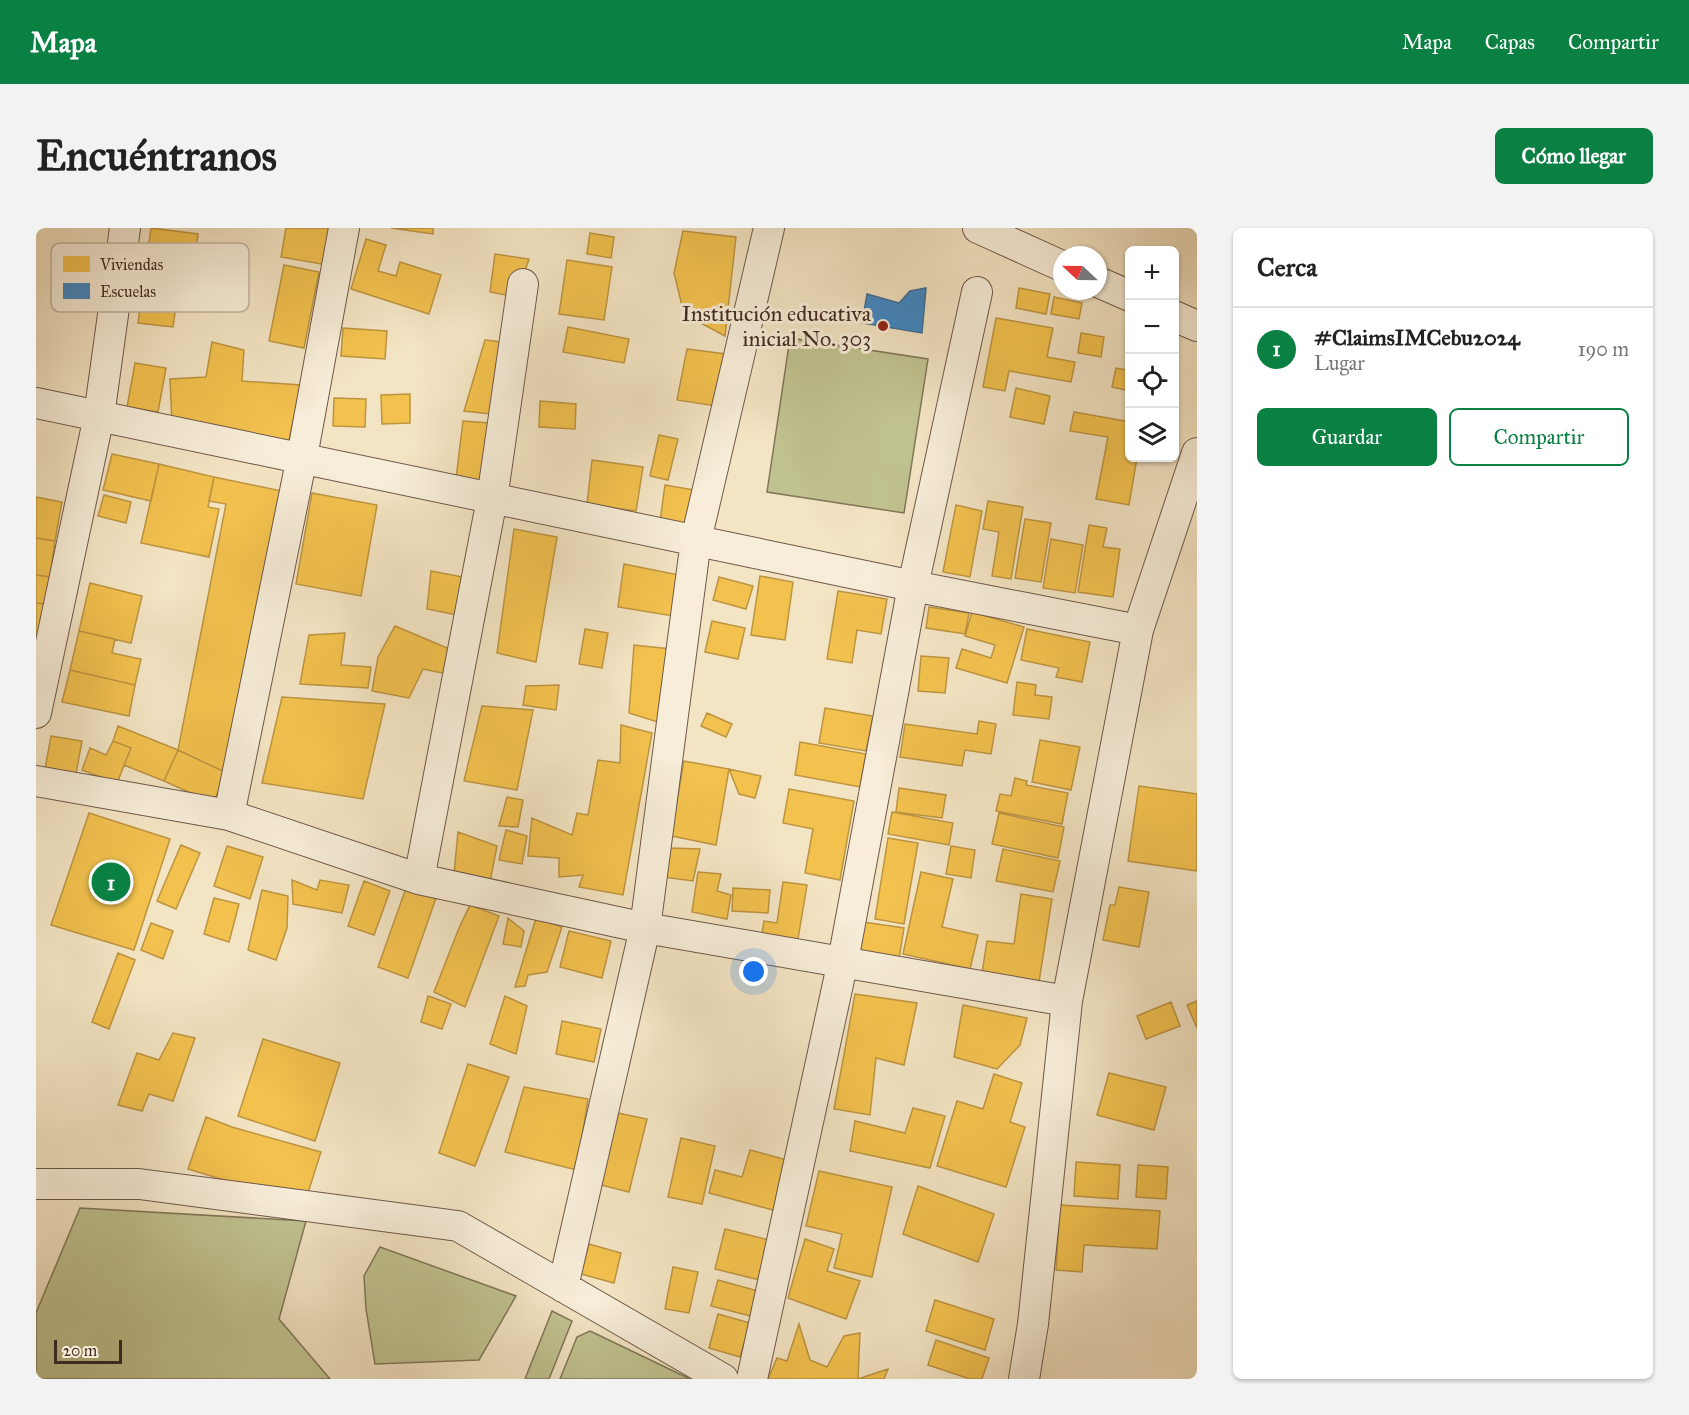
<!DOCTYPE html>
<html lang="es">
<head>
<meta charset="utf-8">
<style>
  body { margin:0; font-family:"IM FELL Great Primer",serif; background:#f2f2f2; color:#222 }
  .controls { position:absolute; right:18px; top:18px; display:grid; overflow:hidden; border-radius:9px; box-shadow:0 2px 4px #0004 }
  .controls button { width:54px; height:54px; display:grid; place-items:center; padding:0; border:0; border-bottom:2px solid #e0e0e0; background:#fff; color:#222; font:30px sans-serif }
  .compass { position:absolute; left:1017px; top:18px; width:54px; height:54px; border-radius:50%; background:#fff; box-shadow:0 2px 4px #0004; rotate:292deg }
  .scale { position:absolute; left:18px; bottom:15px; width:68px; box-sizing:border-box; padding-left:6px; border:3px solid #422a21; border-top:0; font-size:16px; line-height:21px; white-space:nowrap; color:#422a21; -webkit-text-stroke:4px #f7edd8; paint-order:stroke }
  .you { position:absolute; left:718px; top:744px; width:21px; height:21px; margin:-15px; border:4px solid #fff; border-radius:50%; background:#1a73e8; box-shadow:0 0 0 9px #1a73e833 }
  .badge { display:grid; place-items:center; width:39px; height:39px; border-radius:50%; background:#0b8043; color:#fff; font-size:20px; font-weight:700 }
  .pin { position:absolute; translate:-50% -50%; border:3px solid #fff; box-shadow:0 2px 6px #0006 }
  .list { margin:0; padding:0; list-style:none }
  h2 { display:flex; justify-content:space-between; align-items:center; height:78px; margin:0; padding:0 24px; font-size:26px }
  h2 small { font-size:20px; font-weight:400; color:#767676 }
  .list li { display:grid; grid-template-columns:39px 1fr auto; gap:18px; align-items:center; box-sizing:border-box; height:84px; padding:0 24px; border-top:2px solid #e0e0e0 }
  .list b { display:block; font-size:22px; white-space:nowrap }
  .list p { margin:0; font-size:20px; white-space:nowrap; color:#767676 }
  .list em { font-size:20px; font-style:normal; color:#767676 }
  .actions { display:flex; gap:12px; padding:18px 24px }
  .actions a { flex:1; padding:14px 0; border:2px solid #0b8043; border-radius:9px; text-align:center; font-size:21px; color:#0b8043 }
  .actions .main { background:#0b8043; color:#fff }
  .icon { flex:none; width:33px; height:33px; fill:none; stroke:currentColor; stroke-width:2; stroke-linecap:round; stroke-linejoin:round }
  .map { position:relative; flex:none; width:1161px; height:1151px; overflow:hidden; border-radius:9px }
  header { display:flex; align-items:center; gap:36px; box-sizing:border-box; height:84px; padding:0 30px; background:#0b8043; color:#fff }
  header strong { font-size:28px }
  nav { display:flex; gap:33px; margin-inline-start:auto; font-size:21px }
  .intro { display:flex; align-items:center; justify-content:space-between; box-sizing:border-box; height:144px; padding:0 36px }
  h1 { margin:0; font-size:42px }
  .button { padding:15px 27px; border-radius:9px; background:#0b8043; color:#fff; font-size:21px; font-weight:700 }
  main { display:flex; gap:36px; padding:0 36px }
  aside { flex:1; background:#fff; border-radius:9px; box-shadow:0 2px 4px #0004 }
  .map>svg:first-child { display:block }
</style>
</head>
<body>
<header>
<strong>Mapa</strong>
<nav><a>Mapa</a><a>Capas</a><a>Compartir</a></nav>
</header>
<div class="intro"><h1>Encuéntranos</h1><a class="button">Cómo llegar</a></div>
<main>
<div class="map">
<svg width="1161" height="1151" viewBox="0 0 1161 1151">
  <rect width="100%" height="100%" fill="#f3e4c3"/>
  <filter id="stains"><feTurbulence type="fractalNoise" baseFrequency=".00333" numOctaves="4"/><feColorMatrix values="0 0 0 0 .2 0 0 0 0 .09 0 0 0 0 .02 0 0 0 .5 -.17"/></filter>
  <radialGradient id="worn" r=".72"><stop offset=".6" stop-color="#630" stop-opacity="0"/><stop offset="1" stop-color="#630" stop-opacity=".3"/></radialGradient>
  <path fill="#c0c290" stroke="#817658" stroke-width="1.5" d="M754,110L892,131L868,285L731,264Z
    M44,980L270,993L243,1091L294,1151H0V1085Z
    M344,1019L480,1068L443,1132L339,1136L330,1081L328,1048Z
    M516,1083L536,1093L513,1151H489Z
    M554,1103L654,1151H524L541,1109Z"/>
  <path fill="#f2c14e" stroke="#bd9440" stroke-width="1.5" d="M115,0L162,6L159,30L147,28L137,99L102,95Z
    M250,0H298L291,37L245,29Z
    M355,0H397V6Z
    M647,3L700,9L689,108L648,86L638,45Z
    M554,5L578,9L575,30L551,26Z
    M330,11L350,17L342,43L360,48L364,34L405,47L393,86L315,61Z
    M459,26L493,31L480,69L454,64Z
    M531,32L576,39L568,92L523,86Z
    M248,37L283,44L268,120L233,113Z
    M983,60L1014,66L1010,86L980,80Z
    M1018,69L1046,75L1043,91L1015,86Z
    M960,90L1017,100L1011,129L1039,134L1035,154L973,143L969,163L947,159Z
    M532,99L593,111L588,135L527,124Z
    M307,100L351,103L349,131L305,128Z
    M1045,105L1068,109L1065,129L1042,125Z
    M449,112L475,115L464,187L428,183Z
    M176,114L208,122L206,153L265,157L251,221L136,195L134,151L170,149Z
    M651,121L690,126L680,178L641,172Z
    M1094,132V163L1076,159L1080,140L1091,142Z
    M99,135L130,140L122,184L91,179Z
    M980,160L1014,168L1008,196L974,189Z
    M374,166V195L346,196L345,167Z
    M298,170L330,171L329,199L297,198Z
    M504,173L540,176L539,201L503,199Z
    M1038,184L1094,194V230H1101L1093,277L1060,271L1072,209L1034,203Z
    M427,193L454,195L449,253L420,251Z
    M623,207L642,211L632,252L614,248Z
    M76,226L123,236L115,273L67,262Z
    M556,232L607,239L600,283L551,276Z
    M123,236L178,249L172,279L183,281L173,329L105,315Z
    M178,249L246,263L191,545L142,522L190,276L173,273Z
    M629,257L664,263L658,299L624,293Z
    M276,265L341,277L325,368L260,356Z
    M68,267L95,274L90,295L62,288Z
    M0,269L26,274L19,313L0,310Z
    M952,273L987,279L975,351L956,348L963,304L947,301Z
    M920,277L946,283L934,349L907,344Z
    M989,291L1015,295L1005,354L979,350Z
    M1053,297L1071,300L1067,319L1084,321L1077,369L1042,364Z
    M478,301L521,309L500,434L461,425Z
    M0,310L19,313L14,349L0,347Z
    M1015,311L1047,317L1039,365L1007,360Z
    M588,336L648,348L643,389L582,379Z
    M395,343L432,350L426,388L391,381Z
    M0,347L14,349L10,376L0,375Z
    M724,348L757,354L749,412L715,407Z
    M683,349L717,358L710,381L677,372Z
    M54,355L106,368L95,415L43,403Z
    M802,363L851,371L845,406L821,402L816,435L791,431Z
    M0,375L10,376L0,418Z
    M893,379L933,385L929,406L890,400Z
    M936,384L988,399L971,455L920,440L926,421L955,430L959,417L929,408Z
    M676,393L709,400L702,431L669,424Z
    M359,398L416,422L412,446L387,441L373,470L336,463L342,429Z
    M549,401L572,405L566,440L543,436Z
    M991,401L1054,414L1046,454L1020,449L1023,440L985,432Z
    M43,403L79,411L76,425L105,431L99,457L34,442Z
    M309,405L305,437L335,439L332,460L264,456L273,407Z
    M598,417L635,421L625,495L593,485Z
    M885,428L913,430L909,465L882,463Z
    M34,442L99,457L93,488L26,474Z
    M981,454L1000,457L999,467L1016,469L1013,491L977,487Z
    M523,457L520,482L487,477L490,458Z
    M246,469L349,476L327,571L226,555Z
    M446,478L497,482L481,562L428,553Z
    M789,480L837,488L830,523L783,515Z
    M671,485L696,496L690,509L665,498Z
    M943,493L960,496L955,526L929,522L926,538L864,529L869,496L941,506Z
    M585,497L616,505L587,667L543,659L547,647L523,649V630L492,628L496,590L536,607L541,585L552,587L562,532L584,535Z
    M82,498L142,522L128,553L88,537L95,520L77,513Z
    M15,508L46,513L40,546L9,541Z
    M1004,512L1044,519L1035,562L996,554Z
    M77,513L95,520L81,555L46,542L54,520L70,527Z
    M764,514L830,526L824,559L759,547Z
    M142,522L191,545L177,575L128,553Z
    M648,533L693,541L680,617L635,608Z
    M693,541L725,548L719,570L703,566Z
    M979,550L991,553L990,557L1032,565L1026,596L960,583L964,566L975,568Z
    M1103,558L1161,566V643L1092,633Z
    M863,560L910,567L906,590L860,584Z
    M753,561L818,573L804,652L769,645L777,601L747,595Z
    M471,569L487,572L482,599L463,598Z
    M856,584L917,595L913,617L852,606Z
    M53,585L134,611L98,722L15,697Z
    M963,585L1028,599L1022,630L956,616Z
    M470,602L491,608L486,636L463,632Z
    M422,604L461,618L454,654L418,646Z
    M852,610L882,615L868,696L839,691Z
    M145,617L164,625L140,681L121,673Z
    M191,618L227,629L214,671L178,658Z
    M915,618L939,622L935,650L910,646Z
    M634,620L664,621L657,653L628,649Z
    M967,621L1024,633L1017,664L960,653Z
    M662,644L685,646L681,663L695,667L691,691L656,684Z
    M885,644L917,651L906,699L942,707L934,741L867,726Z
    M256,652L281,662L284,652L313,657L306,685L257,676Z
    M328,653L354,663L338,707L312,698Z
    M747,654L771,657L761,717L725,711L728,693L741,695Z
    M1083,659L1113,664L1103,719L1067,712L1074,677H1079Z
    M370,660L400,670L372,750L342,739Z
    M697,660L734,662L732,685L696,683Z
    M226,662L252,668L251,700L240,732L212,722Z
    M985,666L1016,671L1003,754L946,745L951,713L978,716Z
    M178,670L203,676L193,714L168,706Z
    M434,677L463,688L429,779L398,764L423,700Z
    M472,690L488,703L485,719L467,716Z
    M500,690L526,699L511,744L492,747L489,758L479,759Z
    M827,694L868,700L862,737L822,732Z
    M115,695L137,703L127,731L105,722Z
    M533,703L575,713L566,750L524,739Z
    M82,725L99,732L73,801L56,794Z
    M819,766L881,775L868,837L840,830L834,887L798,881Z
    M392,768L415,776L406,801L385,794Z
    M469,768L491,778L480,826L454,816Z
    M1161,773V800L1151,777Z
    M1135,774L1144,798L1110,811L1101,788Z
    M927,777L991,790L984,817L961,841L918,829Z
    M526,793L565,801L558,834L520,826Z
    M137,805L159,810L137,873L113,866L106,883L82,877L101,825L123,832Z
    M227,811L304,835L279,913L202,888Z
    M432,836L473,849L439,938L403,925Z
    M1073,845L1130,859L1118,902L1061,887Z
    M958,846L986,855L974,894L989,899L970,959L901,938L921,873L947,881Z
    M488,859L552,871L541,942L469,924Z
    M877,880L909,888L894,940L814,923L819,893L869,905Z
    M582,885L611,891L593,964L565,957Z
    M170,889L196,899L285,924L271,968H241L152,941Z
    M645,910L679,918L666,976L632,969Z
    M714,922L751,932L737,982L673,965L679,942L706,949Z
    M1040,934L1084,937L1082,971L1038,968Z
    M1102,937L1132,939L1130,971L1100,969Z
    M783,943L856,959L836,1049L798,1040L806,1006L770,998Z
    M882,958L958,986L942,1034L867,1006Z
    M1024,977L1124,983L1121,1021L1048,1017L1046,1044L1020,1042Z
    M689,1001L733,1012L724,1052L679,1041Z
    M769,1011L798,1021L791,1043L824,1053L810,1091L752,1070Z
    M553,1016L585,1025L578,1055L545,1046Z
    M637,1039L662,1044L653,1085L629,1081Z
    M682,1052L722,1063L715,1088L675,1078Z
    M899,1072L958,1091L949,1122L890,1103Z
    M682,1086L714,1095L704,1129L673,1120Z
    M763,1096L774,1132L791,1139L808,1108L824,1105L822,1151L852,1141L848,1151H732L741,1130L751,1133Z
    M900,1112L953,1130L946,1151H934L892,1137Z"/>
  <path fill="#3f88c5" stroke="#406c94" stroke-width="1.5" d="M890,60L886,105L826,95L831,66L863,75L874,63Z"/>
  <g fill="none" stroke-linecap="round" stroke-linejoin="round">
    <g stroke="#6e584a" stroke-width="32">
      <path id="minor" d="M942,0L1026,38
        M1062,54L1094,68
        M1138,88L1161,98
        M0,175L877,358L1102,402
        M0,485L63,188L89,0
        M0,553L193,587L383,651L609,700L1031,773
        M193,587L266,229L308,0
        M383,651L456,271L487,56
        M0,956H103L422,998L687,1151
        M527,1059L609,700L660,312L733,0
        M716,1151L807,733L877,358L941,64
        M988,1151L997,1096L1031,773L1102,402L1161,225"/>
    </g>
    <use href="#minor" stroke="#f7edd8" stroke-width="30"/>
  </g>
  <circle fill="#8f2418" stroke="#f7edd8" stroke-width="2" cx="847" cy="98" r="6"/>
  <g text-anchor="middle" stroke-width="6" stroke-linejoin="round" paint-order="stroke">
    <g font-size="22" fill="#422a21" stroke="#f7edd8" text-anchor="end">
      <text x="835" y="93">Institución educativa<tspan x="835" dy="25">inicial No. 303</tspan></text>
    </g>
  </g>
  <rect x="15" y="15" width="198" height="69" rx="9" fill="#f7edd8" stroke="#c1b2a1" stroke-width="1.5"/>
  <rect x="27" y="28" width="27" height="16" fill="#f2c14e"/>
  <rect x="27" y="55" width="27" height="16" fill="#3f88c5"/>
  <g font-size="16" fill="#422a21">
    <text x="64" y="42">Viviendas</text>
    <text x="64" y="69">Escuelas</text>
  </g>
  <rect width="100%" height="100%" filter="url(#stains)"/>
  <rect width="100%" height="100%" fill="url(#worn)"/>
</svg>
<div class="controls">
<button>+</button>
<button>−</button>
<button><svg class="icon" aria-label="locate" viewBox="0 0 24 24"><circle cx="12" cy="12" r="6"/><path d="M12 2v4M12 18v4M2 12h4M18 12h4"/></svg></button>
<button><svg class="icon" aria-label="layers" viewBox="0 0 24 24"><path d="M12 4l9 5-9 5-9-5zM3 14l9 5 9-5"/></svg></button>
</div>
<svg class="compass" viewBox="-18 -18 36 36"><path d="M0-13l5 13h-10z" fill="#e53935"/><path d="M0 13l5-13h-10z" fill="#767676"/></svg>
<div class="scale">20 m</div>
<div class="you"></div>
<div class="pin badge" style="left:75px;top:654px">1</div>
</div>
<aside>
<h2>Cerca<small></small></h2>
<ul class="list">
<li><span class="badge">1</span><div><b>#ClaimsIMCebu2024</b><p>Lugar</p></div><em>190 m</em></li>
</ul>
<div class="actions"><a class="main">Guardar</a><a>Compartir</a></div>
</aside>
</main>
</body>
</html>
